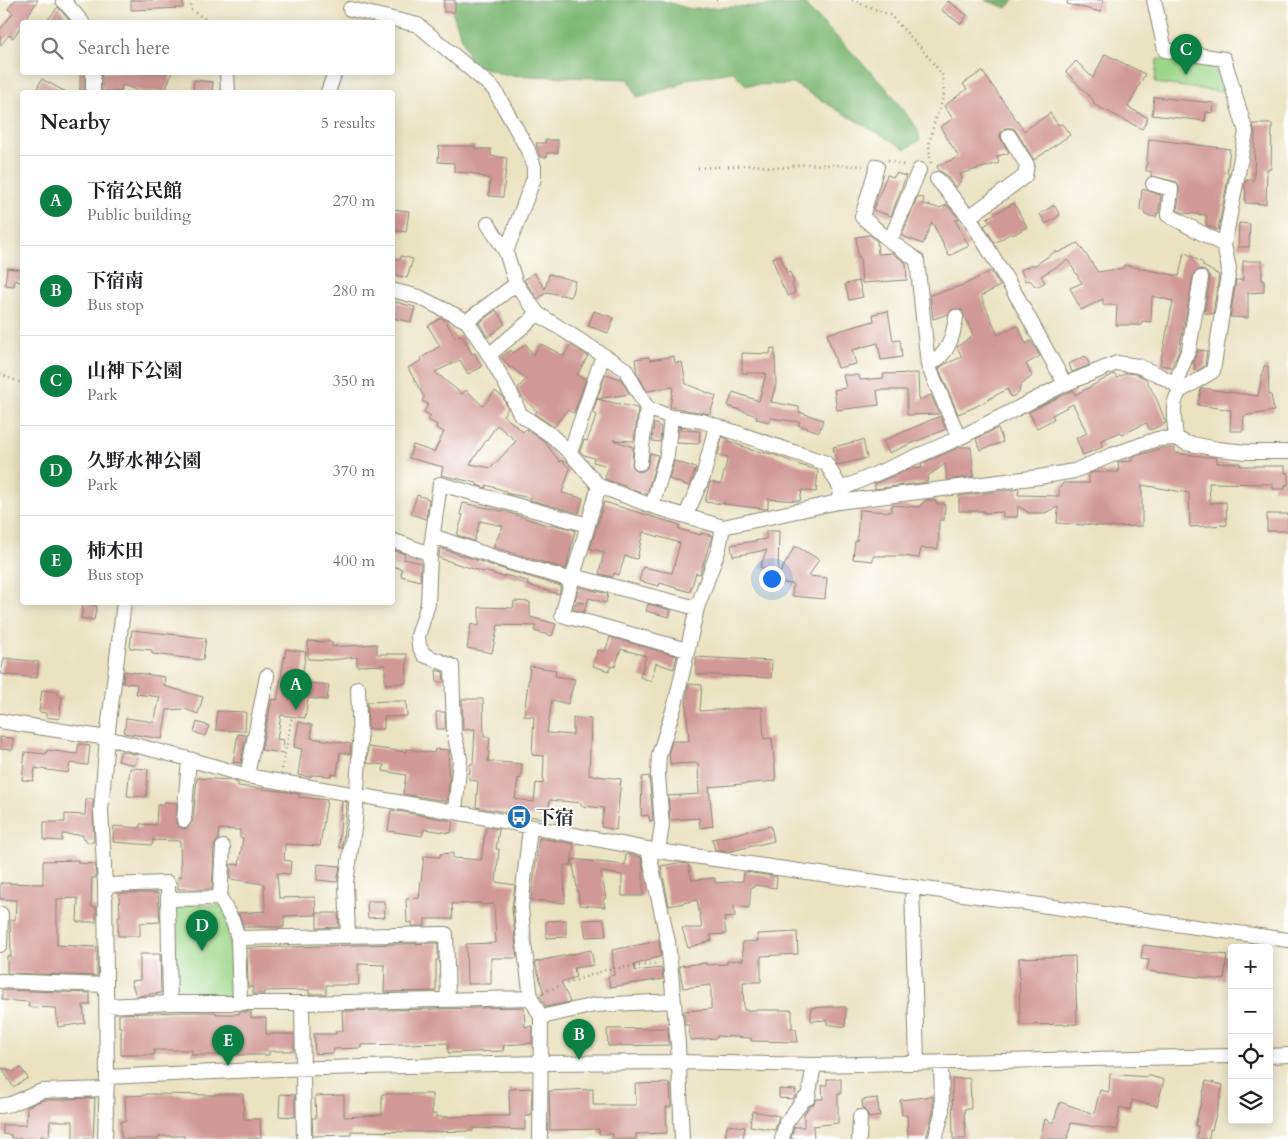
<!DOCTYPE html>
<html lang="en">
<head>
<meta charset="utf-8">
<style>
  body { margin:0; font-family:Cardo,"Noto Serif JP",serif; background:#f2f2f2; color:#202124 }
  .controls { position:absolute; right:15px; bottom:15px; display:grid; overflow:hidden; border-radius:5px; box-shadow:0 2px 12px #0003 }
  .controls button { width:45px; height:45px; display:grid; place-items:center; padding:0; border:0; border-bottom:1px solid #e0e0e0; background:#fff; color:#202124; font:25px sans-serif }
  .you { position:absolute; left:771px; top:578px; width:18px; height:18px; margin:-12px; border:4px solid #fff; border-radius:50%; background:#1a73e8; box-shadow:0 0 0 8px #1a73e833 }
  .badge { display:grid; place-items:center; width:32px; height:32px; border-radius:50%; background:#0b8043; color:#fff; font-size:16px; font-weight:700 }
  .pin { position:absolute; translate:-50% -41px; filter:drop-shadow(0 1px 2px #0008) }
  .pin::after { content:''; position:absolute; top:26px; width:18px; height:15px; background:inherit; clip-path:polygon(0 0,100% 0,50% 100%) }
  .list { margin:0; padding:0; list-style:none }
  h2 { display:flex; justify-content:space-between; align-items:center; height:65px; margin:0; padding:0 20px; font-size:21px }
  h2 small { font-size:16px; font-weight:400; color:#757577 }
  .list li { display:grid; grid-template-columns:32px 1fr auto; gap:15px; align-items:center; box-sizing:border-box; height:90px; padding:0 20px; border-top:1px solid #e0e0e0 }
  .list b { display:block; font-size:19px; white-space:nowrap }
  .list p { margin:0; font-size:16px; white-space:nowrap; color:#757577 }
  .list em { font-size:16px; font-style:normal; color:#757577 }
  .icon { flex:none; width:28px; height:28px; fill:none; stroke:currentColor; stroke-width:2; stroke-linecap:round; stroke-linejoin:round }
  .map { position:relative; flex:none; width:1288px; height:1139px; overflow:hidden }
  .search { position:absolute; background:#fff; box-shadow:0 2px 12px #0003; left:20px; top:20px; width:375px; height:55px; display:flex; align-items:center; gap:12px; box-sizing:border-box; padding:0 18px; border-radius:5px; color:#757577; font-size:19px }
  .panel { position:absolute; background:#fff; box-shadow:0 2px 12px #0003; left:20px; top:90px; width:375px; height:515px; border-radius:5px }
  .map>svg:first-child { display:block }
</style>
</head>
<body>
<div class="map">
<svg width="1288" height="1139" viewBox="0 0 1288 1139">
  <rect width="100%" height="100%" fill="#fff"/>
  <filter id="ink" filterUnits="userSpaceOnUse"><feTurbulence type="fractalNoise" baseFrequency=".02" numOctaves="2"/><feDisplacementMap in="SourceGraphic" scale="10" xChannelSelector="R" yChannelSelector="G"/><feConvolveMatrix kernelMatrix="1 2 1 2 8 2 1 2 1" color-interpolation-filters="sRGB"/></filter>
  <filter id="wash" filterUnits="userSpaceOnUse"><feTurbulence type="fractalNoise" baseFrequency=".0096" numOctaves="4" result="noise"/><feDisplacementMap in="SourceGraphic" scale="20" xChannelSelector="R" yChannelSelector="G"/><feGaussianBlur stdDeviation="1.12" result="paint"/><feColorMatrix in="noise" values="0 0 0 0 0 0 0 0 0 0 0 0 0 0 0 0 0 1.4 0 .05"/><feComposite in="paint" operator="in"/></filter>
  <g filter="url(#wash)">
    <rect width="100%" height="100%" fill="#eae3c2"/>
    <path fill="#9dd689" stroke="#64805a" d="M1157,59L1215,66L1222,92L1155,83Z
      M175,904L226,906L234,997L175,999Z"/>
    <path fill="#7eb775" stroke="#547150" d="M448,0H660L690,9L804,4L883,84L917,128L920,140L906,149L846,115L794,84L746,85L733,72L687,79L677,86L637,97L629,79L504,75L471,63Z
      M985,0H1014L1007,8Z"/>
    <g id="blocks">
      <path fill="#d09995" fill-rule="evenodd" d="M15,0H38L13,38L9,35L0,46V30L13,13L8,9Z
        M131,0H183V8L131,10Z
        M444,0H455V12H444Z
        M1068,0H1103L1101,12L1067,4Z
        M948,1L967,15L961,24L941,10Z
        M58,7L70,21L69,22H46Z
        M1105,54L1145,74L1128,107L1148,118L1142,129L1093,104L1094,101L1066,72L1076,61L1093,78Z
        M982,71L1024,131L1050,113L1058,125L1062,124L1070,135L1034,160L1016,131L1013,128H1005L1001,132L1000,137L1009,153L997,156L999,163L960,174L962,179L956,188L944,173L939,171L937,166L959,157L940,127L953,119L944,106L967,89L963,84Z
        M80,72H84V92H80Z
        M102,72H172L165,92H143L122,85L121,92H102Z
        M42,79L66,92H35Z
        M194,80L213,82L212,92H193Z
        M1154,97L1214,103L1213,113L1206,112L1205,121L1152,115Z
        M1253,124H1272L1271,169H1267L1266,204L1245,203L1246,190L1244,189L1246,180H1254L1255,133Z
        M1149,139L1230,149L1227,173H1229L1218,230L1206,225V215L1184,213L1177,210L1180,190L1177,182L1151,176V171H1146Z
        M545,140H558V153H547V157H540L536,143H545Z
        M439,146H475V149H491V156L507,158L503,197L489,196L490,179L471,173L454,172V163L438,162Z
        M896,173L906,176L891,216L873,210L887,175L894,177Z
        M1142,189L1161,195L1159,213H1157L1156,217L1145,215V211L1140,210Z
        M917,197L924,198L923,204L939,208L947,205L959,219L955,220L969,246L949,256L932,222L923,244L902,236Z
        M1014,203L1027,227L1013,235L1011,233L995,243L984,226L990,222L987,218Z
        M1054,205L1060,215L1046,224L1040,214Z
        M392,209L409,211L406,232L392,230Z
        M1239,223L1250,224L1249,247H1238Z
        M870,235L877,241L878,254L892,253L906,263L907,280L862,283L860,257H858L856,237Z
        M1078,243L1098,272L1123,268L1124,265L1179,276L1184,252L1203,263V266L1219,275L1213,314L1204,313L1210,279L1209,275L1202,269L1194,273L1179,351L1175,360H1174L1172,367L1160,365L1173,301L1152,296L1151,322L1142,321V325H1116L1117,305H1103V299L1081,310L1070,288L1082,283L1068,260L1041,276L1045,282L1039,286H1035L1030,280L1025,281L1021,270L1033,264L1034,266L1056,251L1057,253Z
        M780,255L787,273L790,272L794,283L792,284L795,293L788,296L783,287L772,258Z
        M401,256L413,259L407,278L392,274V258L400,260Z
        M1243,261H1262V280H1264V292L1248,293V318L1230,317L1236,280H1243Z
        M7,268L22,270V283L15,280L14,286L5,285Z
        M991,271L1000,286L981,296L998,335L1018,326L1026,344L1031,341L1040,356L1026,364L1032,376L1020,386L1019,393L1011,397L1007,389L975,407L958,414L939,369L945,364L962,357L957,347L973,335L962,310L953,309L948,314L933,319L930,295L964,285Z
        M534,273L545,289L549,274L575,281L571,297L547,292L538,299L524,280Z
        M859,281L863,297L849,300L845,284Z
        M392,301L415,307L411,322L392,318Z
        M496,310L505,324L488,337L479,323Z
        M594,311L614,318L608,333L588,326Z
        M888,311L893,341L900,340L902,357L881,360L878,343L852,350L856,364L838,368L827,334L874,321L873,314Z
        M441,318L445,320L455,337L462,335L472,354L475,353L482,367L468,374L460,360L435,372L462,394L466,390L483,406L495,391L503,397L508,409L503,415L523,432L526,429L544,441L560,462L562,460L570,469L562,493L583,498L579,513L530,500L531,498L510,494L506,493V491L486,485V488L477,485V483L441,475L443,467L409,458L413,445L434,452L444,432L436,428L437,425L428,420L431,416L424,412L428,404L422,401L424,397L408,368L422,360L421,358L440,346L428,326ZM497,425L516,441L491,468L470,464Z
        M526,344L533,355L541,344L564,356L570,345L588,356L577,375L586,379L574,413L567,410L554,427L535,414L537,411L522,397L518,388L526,379L511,367L510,368L501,357L511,350L513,353Z
        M771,348L775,349L776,384L771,402L799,407V412L823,420L819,432L798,425L800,422L771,418L770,422L756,419L757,416L728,406L733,392L759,401L766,373H742V353L770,354Z
        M1198,350L1207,351L1205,366L1198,370L1194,369L1195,364L1193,363Z
        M674,356L675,363L682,362L686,384L716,396L710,414L670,407L673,387L647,391L637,373L635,359L649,357L650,360Z
        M1085,356L1090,365L1072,372L1069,364Z
        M1264,366H1268L1269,395H1271L1274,411L1244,416L1243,431H1230L1231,410L1198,405L1201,388L1258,396Z
        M918,373L919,400L931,395L939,414L907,415V390H877L879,405L837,410L834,390L846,388L843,375H859L860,380L884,378L883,374Z
        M1126,373L1136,374L1146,379L1157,400L1166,423L1150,430L1146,423L1122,435L1120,432L1100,441L1103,447L1083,455L1076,438L1087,433L1073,404L1052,415L1054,419L1037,428L1029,412L1073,390L1075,395L1114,374L1117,378Z
        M606,374L621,379L629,394L597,399Z
        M597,399L637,408L638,410L634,441L613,440L633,447L632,466L638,472L643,471L647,468L650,453L658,455L647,494L605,479L608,466L593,462L594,458L584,455L580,451L584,440L587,441L597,415L593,413Z
        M940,416L946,429L889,453L883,441Z
        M654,423L661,427L660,442L652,441Z
        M679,427H681L680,430L700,431L699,444L677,443Z
        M998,428L1003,442L980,450L976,439Z
        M722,437L729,439L728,441L750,449V450L772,454L800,465L818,470L816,492L802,490L800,501L768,499V508L766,509L724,504V502V504L705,502L710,482L721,484L728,457L718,455Z
        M863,440L867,458L837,465L833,447Z
        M960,447H971L974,476L947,480L945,464L928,476L927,482L875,489V484L909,469L922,468L921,464Z
        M1162,448H1175V453L1217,458V463H1240V466H1285V473H1288V485H1285V489H1273V484L1209,483L1210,503L1226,502L1227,525L1190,527L1189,493L1142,485V526L1108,527L1084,524V525L1057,523L1058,507L1045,513H1029L1018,506L1017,517H1003V512L984,513V511H959V496L1019,489L1018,495L1059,496V489L1063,483H1089V474L1094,472H1119L1118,462L1132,461V457Z
        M674,461L696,468L689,486L669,479Z
        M417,495L429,499L426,519L411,514Z
        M926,500H935L937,504H945L944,520H939L938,549L921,548L919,558L902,556H873V561L853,559L855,541H857L859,510L891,512L892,505L919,507Z
        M604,502L680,525L678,529L701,535V533L712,536L700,574L696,573L690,592L660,583L659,586L639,581L643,567L672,573L680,543L643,532L637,559L625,556L619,575L614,573L613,577L599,574L604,552L590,549Z
        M463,503L507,512L550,526L551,524L575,530L566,569L493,547L503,526L480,521L474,541L457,535L463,515L460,514Z
        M1267,514H1288V531H1267Z
        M766,531H779L778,574L760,567L767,550L733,556L731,545L766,539Z
        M795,546L819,559L809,576L827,578L825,599L792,596L793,584L775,582Z
        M440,548L506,570L561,586L559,594L527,585L528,581L504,575V577L483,571V572L439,558Z
        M392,550L405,554L404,559L421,563L420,581L401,576L402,569L392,566Z
        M579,587L608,594L606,603L589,598L584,612L573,609L575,603H585L575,600Z
        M514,601L530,602V617L556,624L552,636L534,631L536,626L498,625L492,653L467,648L471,624L479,626V607L513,608Z
        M83,604L97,606L94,620L81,618Z
        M648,604L671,610L669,617L646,611Z
        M132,630L206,638L203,660L152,654V650L130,648Z
        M610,637L677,656L674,669L656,663L651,681L640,677L646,656L621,649L615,667L611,666L609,671L593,666L598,650L605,652Z
        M308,641L332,642V647L377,644V654H407L406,683L385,684V665L357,666V657L331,660L308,659Z
        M286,649L306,652L301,682L329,685L327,700L308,698L305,718L281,715L277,739L284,740L282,753L261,750L272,699L277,700Z
        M696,657L772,661L771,678L696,674Z
        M4,658L39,662L37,678L1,674Z
        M530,666L556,670L555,676L575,679L568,704L552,700L547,733L573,735V718L591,719L589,775L621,779L616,830L601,827L604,808L581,806V803L550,800L547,819L476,807L478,781L469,780L470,764H473L475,729L463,730L462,699H483L484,737H490L488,761L522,764L521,779L518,778L515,799L534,802L536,783L543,784L544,756L532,755L534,717L524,716Z
        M436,670L443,672L444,682H437Z
        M124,671L165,677L164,686L203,697L198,714L185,709L167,710L162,739L124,733L126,718L154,722L160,697L136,694L137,684L123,683Z
        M689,684L702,685L700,711L762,707L764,739L772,738L776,781L709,787L713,826L700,828L699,818L670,820L668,796L699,794L698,763L670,764L669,751L672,741H689L686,702Z
        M42,690L58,692V696L62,697L59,719L46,717V713L39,712Z
        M388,701H406L407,716L384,717V729H368L367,702Z
        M217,711L246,712L245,731L216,730Z
        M436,712H445V729H437Z
        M197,722L209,726L205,736L194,732Z
        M299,722L312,725L311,738L351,744L350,754L340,752L337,775L331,774V776L311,775V777L298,775L302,749L294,747Z
        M238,734L246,735L241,763L233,762Z
        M0,737L13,738V750L0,749Z
        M79,744L90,746L88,765L70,763L68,773L35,768L33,781L22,780L25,752L46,754L47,750L77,754Z
        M368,747L406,752V749L434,753L435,749L449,750L448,776L450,777L447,801L403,794L406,775L383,771L384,765L367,763Z
        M121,751L138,755L135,765L118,761Z
        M130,768L148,769L146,797L127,796Z
        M649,776L653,820L650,821L648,815L641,816L642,777Z
        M197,778L230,780L238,783V786L288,792L299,794V797L327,800L320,846L285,844L284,860L291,861L290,874L277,873L279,898L315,897L316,915L284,916V927H244L238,913L265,911L264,884L230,879L231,864L239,865L243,838H240V830L219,829L218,840L214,846L212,889H178V877H181L180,841L153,840L152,845L113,842L114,826L140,828V824L156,825L157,805H164V802L177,803L176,824L183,829L188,828L193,821Z
        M86,799H93L94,842H86V839L83,838V835L62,834V841L44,840V822H65V814L85,815Z
        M342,801L347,802L342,848L339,847Z
        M391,810L453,821L451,833L424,829L422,836L388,831Z
        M771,826L774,841L727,852L715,850L712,839Z
        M486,827L499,829L496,849H499L496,882L515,885L512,908L517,958H491V984H467L466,944L496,943L494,904L481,905V903L452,904L453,919H425V926H412V922L407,923L406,899L419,898L424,856L440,857V854L453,853V858L481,860Z
        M539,838L574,844L571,865H564L565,903L531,900Z
        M626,854L641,857L643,869V896H622V875L601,872L606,898L603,899L605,907L580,905L572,859L625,865Z
        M78,860V863L95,864L96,878H92L91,907H96V922H77L78,898L57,899V945L97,947V976L7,973V956H11L10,920H15L16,900L0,899V883L43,884V861Z
        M678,863L688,864L692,880L715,878V883L743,881L744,872H747L777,877L776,888L755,885L754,887H751L749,908L734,906L735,917L724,918L726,934L710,935L712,940L688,948L682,928H702L697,900L669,906L661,866Z
        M318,864L340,866L337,882L317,880Z
        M119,893H158L160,922L140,923V936H118V916H120Z
        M367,901H384L385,917L368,918Z
        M317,913H338L339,927L317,928Z
        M604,919L606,936L586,937L583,920Z
        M566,920V937L546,938V921Z
        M797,932L798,954L761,956V982H743L744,1010H792V1029H796L798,1042L751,1041V1038L717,1036V1038L690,1040L689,1025H685L684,1011L711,1009V985L683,988L679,966L706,963V965L727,964V961L743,960L742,942L758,941L757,934Z
        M659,941L661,956L634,965L635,971L662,968L663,979L610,987L608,976L614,975L612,950Z
        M438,943V960H436V991L384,992L385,965L358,964L359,985H326V994H309V990L264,991V994H253V987H248L247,948Z
        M1143,945L1227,955L1224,980L1147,971L1149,960L1141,959Z
        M591,950L594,965L574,968L576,977L561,982L570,1002L546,1007L540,995L544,994L535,962Z
        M140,954H160L161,993L136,996L131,981L140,980Z
        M1075,956L1077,1024L1020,1025L1019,958Z
        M2,990L90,993V1005H83L85,1023L58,1027L56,1008L28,1007L29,1002L2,1000Z
        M524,1007L525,1027L532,1026V1043L504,1045L503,1051L448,1053V1043L361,1045V1048L334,1049L333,1053L315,1054L314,1034H336V1031H343L342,1011Z
        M824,1007H846L845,1027L827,1024V1020L811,1021V1008Z
        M185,1012H216V1014H239V1012H251V1018H266V1034H294V1051H269V1055H192V1050H154V1055H121V1027H119V1014Z
        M668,1028L669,1045L608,1046L607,1029Z
        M2,1068L13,1072L21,1068L28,1078L13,1087Z
        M1110,1074L1147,1077V1075L1164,1080L1157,1106L1132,1100L1130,1110L1120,1107L1117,1130L1071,1123L1067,1139H1040L1045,1119L1053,1123L1060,1102L1094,1114L1100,1090L1109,1092Z
        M970,1078L971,1109H964L966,1139H953L952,1079Z
        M827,1079H841V1094H838V1123L813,1126L814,1139H791L794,1127H804V1114L809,1107L814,1104L817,1099H823L822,1085H827Z
        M1206,1081L1223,1085L1212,1130L1210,1129L1209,1139H1197L1198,1126H1195Z
        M670,1083L671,1107H666L667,1133L636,1134V1139H613V1134H599V1129L550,1130L549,1091L593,1089V1105H636L635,1084Z
        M532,1088L531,1116H525V1130L473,1128V1131L430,1132L351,1131V1135L313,1136L312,1118H316L315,1096L344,1095V1117L382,1115V1094H432V1114H436V1117L507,1116H510L509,1089Z
        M779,1089L796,1090L795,1096L793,1099L779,1098Z
        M146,1094L215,1095V1094H243L244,1119H260L261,1138L184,1139V1136H159V1139H121V1121H126L125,1096L146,1095Z
        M280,1094L295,1095V1117L279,1116Z
        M933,1096V1112L926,1139H908L907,1115H902L900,1100Z
        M95,1098L93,1139H73V1121H50L49,1136H41V1139L11,1138V1135L3,1134V1125H26L27,1107L43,1100H65V1099Z
        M877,1098L880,1116L869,1118L867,1113L863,1109L862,1100Z
        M752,1111L779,1116L775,1130L750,1126Z
        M727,1125L745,1127L743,1139H725Z"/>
    </g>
  </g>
  <g filter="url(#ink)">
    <use href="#blocks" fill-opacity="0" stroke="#8a8776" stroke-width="1"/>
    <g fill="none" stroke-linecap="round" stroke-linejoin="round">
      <g stroke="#8a8776" stroke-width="16">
        <path id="minor" d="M63,0L82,22
          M1154,0L1165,50L1224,59L1246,132L1224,245L1229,269L1213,371L1180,391
          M350,9L418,25L494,89L528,150L534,167V178L506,252L516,284L538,314L625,369L647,408L671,417L702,421L826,463L841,489
          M227,72L228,92
          M93,92V72
          M328,92L335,72
          M877,166L862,217L890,241L917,260L928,365L959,438
          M937,179L969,217L1019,300L1065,384
          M1153,184L1171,189L1168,215L1224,245
          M969,217L1025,176L1027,165L1009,136
          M488,224L506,252
          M890,241L919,170
          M392,290L419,297L467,321L489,355L509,390L520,414L552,436L570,453L599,486L652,506L723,527L838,502L1039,477L1074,471L1112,455L1157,439L1176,438L1186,443L1218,449L1246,452H1288
          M467,321L516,284
          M489,355L538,314
          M928,365C948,356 953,337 956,317
          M1175,384L1189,349L1201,278
          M570,453L603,355
          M640,463L647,408
          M599,486L562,615L687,650
          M839,497L841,489L959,438L1065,384L1117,363L1138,366L1157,374L1175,384L1180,391C1170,403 1175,424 1176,438
          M652,506L667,455L671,417
          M686,515L703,477L716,426
          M433,536L509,562L572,580
          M392,540L430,554
          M573,576L697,608
          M0,721L107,738L189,759L247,776L455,812L658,851L1288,940
          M247,776L267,676
          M455,812L460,759L454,733L452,666L424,655L419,646L418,636L428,604L430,554L440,484L588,525
          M184,820L189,759
          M530,828L521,907L524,943L531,998
          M648,849L668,942L678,1044L682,1139
          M658,851L662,825L658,775L659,755L676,701L697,608L719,548L723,527
          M105,885L168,883V899L220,898L233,922L238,938L240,1003
          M912,887L917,1062
          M220,898L223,847
          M168,899L170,1003
          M348,936L346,883L355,821L360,742L358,688
          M238,938L446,934L448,999
          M0,945L1,914
          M0,981L106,985
          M106,1006L170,1003H302
          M541,1017L595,1005L673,1001
          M1269,1056L1288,1055
          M107,1077L279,1069L541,1063L678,1062L814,1065L1232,1056
          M0,1106L11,1104L42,1091L106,1089
          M105,1139L107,1077L105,885L101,811L107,738L124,602
          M304,1139L302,1003L531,998L541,1017L540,1139
          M782,1139L786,1123L804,1099L808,1098L814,1065
          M859,1139L860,1117
          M935,1139L942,1113L941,1062"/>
      </g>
      <path stroke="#8a8776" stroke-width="2.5" stroke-dasharray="1 4" stroke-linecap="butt" d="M191,0V10L210,22
        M716,0H721
        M852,0L890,15L921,48L942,74L944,96L934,123L929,145L931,164
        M888,160L907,166
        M698,168L751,165L781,168L805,164L863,166
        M0,374L22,383
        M282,769L292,716
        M543,992L608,969L658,964"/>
      <use href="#minor" stroke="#fff" stroke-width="14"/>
    </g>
  </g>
  <defs>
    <g id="bus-disc" transform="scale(1.25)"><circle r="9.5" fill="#1f6fb2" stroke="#fff"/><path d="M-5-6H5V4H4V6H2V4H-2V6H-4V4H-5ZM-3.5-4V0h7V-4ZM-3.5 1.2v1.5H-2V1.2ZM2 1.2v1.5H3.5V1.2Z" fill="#fff"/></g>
  </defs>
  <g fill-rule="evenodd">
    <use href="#bus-disc" x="519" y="817"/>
  </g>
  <g text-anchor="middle" stroke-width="4" stroke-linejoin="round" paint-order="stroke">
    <g font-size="19" font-weight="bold" fill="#2b2b2b" stroke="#fff" text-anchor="start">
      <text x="536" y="824">下宿</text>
    </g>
  </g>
</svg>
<div class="controls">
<button>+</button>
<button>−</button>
<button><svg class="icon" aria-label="locate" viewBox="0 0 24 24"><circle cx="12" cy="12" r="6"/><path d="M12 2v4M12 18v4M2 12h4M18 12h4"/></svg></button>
<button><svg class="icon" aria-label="layers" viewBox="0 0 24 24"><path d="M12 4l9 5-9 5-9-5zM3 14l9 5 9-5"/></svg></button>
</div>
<div class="you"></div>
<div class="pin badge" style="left:296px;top:710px">A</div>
<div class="pin badge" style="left:579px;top:1060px">B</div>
<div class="pin badge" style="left:1186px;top:75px">C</div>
<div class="pin badge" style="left:202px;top:951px">D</div>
<div class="pin badge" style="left:228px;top:1066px">E</div>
<div class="search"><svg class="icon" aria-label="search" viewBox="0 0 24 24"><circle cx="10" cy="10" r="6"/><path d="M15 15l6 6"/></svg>Search here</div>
<section class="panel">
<h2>Nearby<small>5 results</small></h2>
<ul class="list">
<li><span class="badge">A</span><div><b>下宿公民館</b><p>Public building</p></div><em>270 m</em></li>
<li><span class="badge">B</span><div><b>下宿南</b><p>Bus stop</p></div><em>280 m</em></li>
<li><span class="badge">C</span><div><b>山神下公園</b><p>Park</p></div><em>350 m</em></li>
<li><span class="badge">D</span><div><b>久野水神公園</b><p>Park</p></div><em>370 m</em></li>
<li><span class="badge">E</span><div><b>柿木田</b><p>Bus stop</p></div><em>400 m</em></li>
</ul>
</section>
</div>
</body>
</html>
